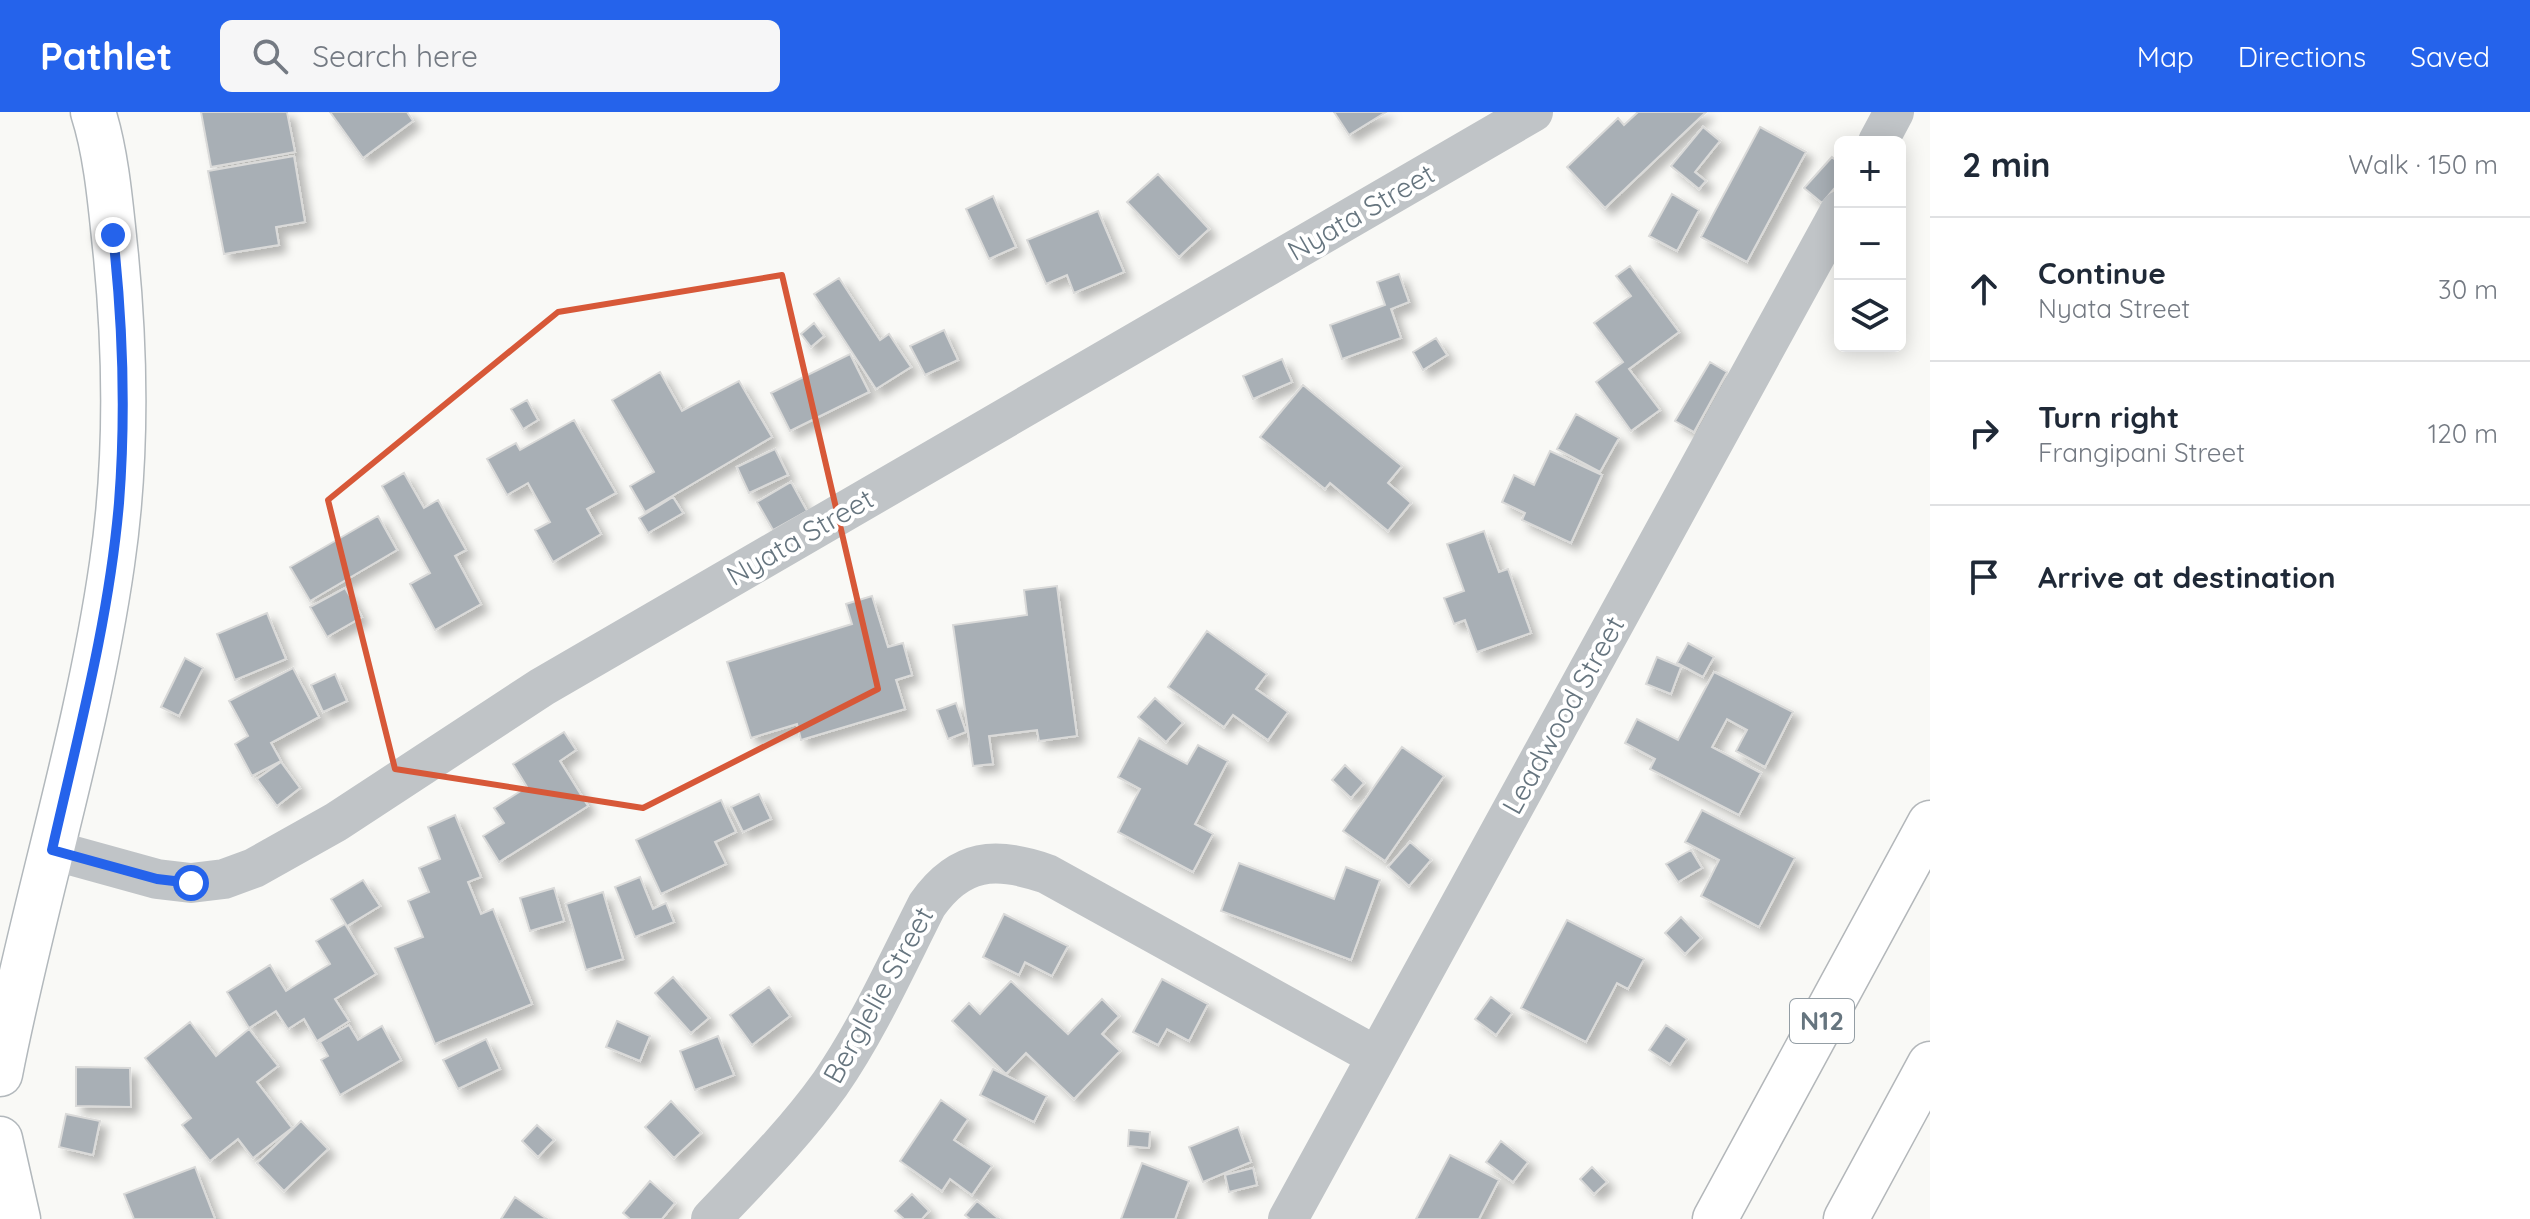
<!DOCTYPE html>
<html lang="en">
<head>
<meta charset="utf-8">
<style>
  body { margin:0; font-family:Quicksand,sans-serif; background:#f6f6f7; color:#1f2937 }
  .controls { position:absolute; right:24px; top:24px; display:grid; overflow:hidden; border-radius:12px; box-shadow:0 4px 20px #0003 }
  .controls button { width:72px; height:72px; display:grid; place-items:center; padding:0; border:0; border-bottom:2px solid #e0e1e3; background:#fff; color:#1f2937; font:40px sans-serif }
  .stop { position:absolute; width:24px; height:24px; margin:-18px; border:6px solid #2563eb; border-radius:50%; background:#fff }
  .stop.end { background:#2563eb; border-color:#fff; box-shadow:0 2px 8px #0008 }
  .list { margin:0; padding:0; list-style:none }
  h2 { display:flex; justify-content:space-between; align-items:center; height:104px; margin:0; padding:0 32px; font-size:34px }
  h2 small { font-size:26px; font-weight:400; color:#747a83 }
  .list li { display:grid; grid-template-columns:52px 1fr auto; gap:24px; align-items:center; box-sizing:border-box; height:144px; padding:0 32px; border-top:2px solid #e0e1e3 }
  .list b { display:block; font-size:30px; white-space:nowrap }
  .list p { margin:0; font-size:26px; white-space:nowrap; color:#747a83 }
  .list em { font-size:26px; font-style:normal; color:#747a83 }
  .icon { flex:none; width:44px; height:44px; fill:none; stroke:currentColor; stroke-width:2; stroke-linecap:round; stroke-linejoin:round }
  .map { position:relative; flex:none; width:1930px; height:1107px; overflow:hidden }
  header { display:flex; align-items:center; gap:48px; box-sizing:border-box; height:112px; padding:0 40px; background:#2563eb; color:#fff }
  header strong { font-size:38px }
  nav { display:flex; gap:44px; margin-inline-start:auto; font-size:28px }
  .search { width:560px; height:72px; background:#f6f6f7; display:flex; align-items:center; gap:20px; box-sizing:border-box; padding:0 28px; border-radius:12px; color:#747a83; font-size:30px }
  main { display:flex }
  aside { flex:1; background:#fff }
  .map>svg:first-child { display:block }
</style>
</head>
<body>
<header>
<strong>Pathlet</strong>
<div class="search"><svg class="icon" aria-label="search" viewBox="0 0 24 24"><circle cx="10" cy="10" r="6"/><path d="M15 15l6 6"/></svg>Search here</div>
<nav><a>Map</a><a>Directions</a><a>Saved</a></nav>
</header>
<main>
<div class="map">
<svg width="1930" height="1107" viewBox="0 0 1930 1107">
  <defs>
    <filter id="shadow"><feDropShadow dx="7" dy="7" stdDeviation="4" flood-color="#0004"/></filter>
  </defs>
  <rect width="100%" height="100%" fill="#f9f9f6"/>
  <path fill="#a8afb5" stroke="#dadad9" stroke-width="2" filter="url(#shadow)" d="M201,0H287L295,40L211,55Z
    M330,0H407L413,9L363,46Z
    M1334,0H1386L1349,23Z
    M1638,0H1706L1605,96L1567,55L1618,6L1624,13Z
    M1703,15L1720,29L1695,60L1706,69L1699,77L1671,54Z
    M1760,15L1806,40L1747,150L1701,125Z
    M294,44L305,110L276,115L279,133L224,142L208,59Z
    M1832,45L1840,52V70L1822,91L1804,76Z
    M1158,62L1209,117L1179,145L1127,90Z
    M1672,82L1699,98L1677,139L1649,124Z
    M993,84L1016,135L989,147L966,97Z
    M1098,99L1124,160L1074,181L1067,163L1046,172L1027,128Z
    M1630,154L1679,220L1629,257L1660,298L1631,319L1596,270L1623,250L1594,211L1631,184L1616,164Z
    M1399,162L1409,190L1391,197L1401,226L1342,247L1330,213L1385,193L1377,170Z
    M839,166L880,228L889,222L911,255L876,277L814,182Z
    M814,211L824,224L811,235L801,222Z
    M944,218L958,248L925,263L910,234Z
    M1436,226L1447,243L1423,258L1413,240Z
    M850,242L869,280L790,319L771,281Z
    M1282,247L1292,270L1253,287L1243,264Z
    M1710,250L1727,260L1694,320L1675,309Z
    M660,260L682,299L739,269L772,325L645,400L630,374L654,360L612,288Z
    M1303,273L1402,354L1388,371L1411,391L1388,419L1330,371L1325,377L1260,325Z
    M527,288L538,308L523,317L511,297Z
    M1576,302L1619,326L1600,360L1557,337Z
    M574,308L616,381L587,397L601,422L553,450L535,418L550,410L528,371L507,383L487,347L516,331L520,338Z
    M775,337L788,363L749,381L737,355Z
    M1550,339L1602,363L1571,431L1522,408L1525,401L1502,390L1514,363L1534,373Z
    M404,361L424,396L438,388L466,438L455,444L481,492L435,518L410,472L430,461L382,374Z
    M791,370L807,399L773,418L757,390Z
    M673,385L683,401L648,421L639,406Z
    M378,404L397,438L310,489L290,455Z
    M1484,419L1499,460L1508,457L1531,521L1477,540L1465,508L1454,512L1444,486L1464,479L1447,432Z
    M1057,474L1077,624L1039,629L1037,618L989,624L993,652L973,654L953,513L1027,503L1024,478Z
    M345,476L362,505L327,525L310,495Z
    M872,484L888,535L903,531L912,563L896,568L905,597L801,628L797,612L751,626L727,550L852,512L846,492Z
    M267,501L286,547L235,568L217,522Z
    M1207,519L1267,562L1256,577L1288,600L1268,628L1233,603L1224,615L1168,575Z
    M1688,531L1714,545L1703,565L1677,551Z
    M1657,545L1681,555L1671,582L1646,572Z
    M185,546L203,556L179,604L161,595Z
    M293,556L319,605L271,631L281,649L252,664L235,632L248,624L229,589Z
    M1714,560L1793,600L1765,655L1736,639L1747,618L1727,607L1712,635L1761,661L1739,703L1650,657L1655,647L1625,631L1637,607L1678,628Z
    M335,562L347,589L323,600L311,573Z
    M1155,586L1183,611L1166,630L1138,605Z
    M956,591L966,620L948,627L937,598Z
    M564,620L576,638L560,649L588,694L499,750L483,724L504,711L494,696L527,675L513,652Z
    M1139,626L1187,652L1198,633L1228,649L1195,712L1213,722L1193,760L1118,720L1140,677L1118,665Z
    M1402,635L1444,664L1385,749L1343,719Z
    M281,650L300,676L277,694L257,667Z
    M1345,653L1364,671L1351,686L1332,668Z
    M759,682L771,707L743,720L731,695Z
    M721,688L736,720L715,730L726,752L661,782L636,728Z
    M1702,698L1795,746L1759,815L1701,784L1719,748L1685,730Z
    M455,703L481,765L468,770L481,802L493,797L532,892L435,932L395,836L423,825L408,789L429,780L419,756L440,747L428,715Z
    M1410,730L1431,748L1409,774L1388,755Z
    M1691,738L1702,756L1678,770L1666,752Z
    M1239,751L1334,787L1346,755L1380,768L1351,848L1221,799Z
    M640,765L653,797L666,791L674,810L635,825L615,775Z
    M363,768L380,794L347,814L331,787Z
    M554,776L564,809L530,819L520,786Z
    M603,780L623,847L586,858L566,792Z
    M1004,802L1068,834L1052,864L1025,850L1019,863L983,845Z
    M1681,805L1701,826L1685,842L1665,821Z
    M1567,808L1644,847L1628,877L1617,871L1586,930L1521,896Z
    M345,812L376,862L335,887L349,909L317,929L304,907L288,917L276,899L249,916L227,880L270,853L286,879L330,852L316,829Z
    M673,865L709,906L691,921L655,881Z
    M1162,867L1208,892L1189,929L1167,917L1158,933L1133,920Z
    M1011,869L1068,922L1102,887L1119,904L1102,922L1120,939L1074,987L1026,941L1006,962L952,909L969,891L980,902Z
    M769,875L790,904L752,933L730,903Z
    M1491,885L1512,901L1496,923L1475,907Z
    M617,909L650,924L640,949L606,935Z
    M190,910L216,944L249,917L278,954L257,970L292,1016L253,1046L238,1027L210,1049L182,1013L191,1006L145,946Z
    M349,913L358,928L382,914L401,948L340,983L321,948L328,944L320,930Z
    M1666,913L1687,927L1670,952L1649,938Z
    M718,924L734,963L695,978L680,939Z
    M486,927L500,957L458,977L443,948Z
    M76,955L130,956L131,995L76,994Z
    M993,957L1047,984L1034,1010L980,983Z
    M941,988L968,1007L954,1028L992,1054L972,1083L950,1067L942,1079L900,1049Z
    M671,989L701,1021L674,1046L645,1015Z
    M66,1002L100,1009L93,1043L59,1035Z
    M301,1009L328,1037L284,1079L257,1051Z
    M537,1013L554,1028L538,1045L522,1029Z
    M1238,1015L1251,1050L1203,1070L1189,1035Z
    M1129,1018L1150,1020L1149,1036L1128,1034Z
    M1501,1029L1528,1050L1513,1070L1486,1050Z
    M1450,1043L1499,1068L1479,1107H1416Z
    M1142,1051L1189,1069L1175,1107H1121Z
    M195,1055L215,1107H134L124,1082Z
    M1592,1055L1607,1070L1594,1082L1580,1067Z
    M1253,1056L1257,1073L1229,1080L1225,1063Z
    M650,1069L675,1091L662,1107H630L623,1101Z
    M912,1082L929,1099L922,1107H904L895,1099Z
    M515,1085L547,1107H501Z
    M977,1089L999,1107H970L965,1103Z"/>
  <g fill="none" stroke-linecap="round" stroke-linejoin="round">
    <g stroke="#b2b8bc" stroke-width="47">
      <path id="secondary" d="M0,962C33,792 87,625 112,452C127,350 126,247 116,144C111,98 107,43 93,0
        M0,1027L18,1107"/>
    </g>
    <g stroke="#b3b7ba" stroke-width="47">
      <path id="highway" d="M1715,1107L1930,711
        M1846,1107L1930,952"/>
    </g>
    <path stroke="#c0c4c7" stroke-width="40" d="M1878,30L1894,0
      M52,738L157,767L191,771L224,767L254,756L336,710L542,575L1533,0
      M711,1107C752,1064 795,1021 830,972C868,917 896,854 927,793C960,746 996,744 1047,762L1376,944
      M1288,1107L1840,99"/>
    <use href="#secondary" stroke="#fff" stroke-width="44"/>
    <use href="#highway" stroke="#fff" stroke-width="44"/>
  </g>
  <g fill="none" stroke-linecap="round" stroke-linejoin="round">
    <path stroke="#2563eb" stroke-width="10" d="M113,123C123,213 126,301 119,391C109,508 78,623 52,738L157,767L191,771"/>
  </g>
  <path fill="none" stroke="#d75838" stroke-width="6" stroke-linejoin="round" d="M782,163L878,577L643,696L395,657L328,388L558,200Z"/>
  <g text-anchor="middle" stroke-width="8" stroke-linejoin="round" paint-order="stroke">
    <rect fill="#fff" stroke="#949ea5" stroke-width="2" x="1790" y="887" width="64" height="44" rx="6"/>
    <g font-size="26" font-weight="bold" fill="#66757f">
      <text x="1822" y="918">N12</text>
    </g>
    <g font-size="28" fill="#66757f" stroke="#fff">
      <text transform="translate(1361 100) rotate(-30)" y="10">Nyata Street</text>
      <text transform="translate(800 425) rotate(-30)" y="10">Nyata Street</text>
      <text transform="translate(1563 603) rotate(-61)" y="10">Leadwood Street</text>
      <text transform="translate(878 883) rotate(-61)" y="10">Berglelie Street</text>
    </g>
  </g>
</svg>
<div class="controls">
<button>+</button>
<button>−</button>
<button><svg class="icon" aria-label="layers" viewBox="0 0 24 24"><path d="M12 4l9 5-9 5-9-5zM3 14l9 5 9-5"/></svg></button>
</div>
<div class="stop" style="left:191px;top:771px"></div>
<div class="stop end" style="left:113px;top:123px"></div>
</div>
<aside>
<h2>2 min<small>Walk · 150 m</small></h2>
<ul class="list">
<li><svg class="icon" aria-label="ahead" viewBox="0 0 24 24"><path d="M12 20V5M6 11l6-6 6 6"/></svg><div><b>Continue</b><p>Nyata Street</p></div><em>30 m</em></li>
<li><svg class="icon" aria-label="right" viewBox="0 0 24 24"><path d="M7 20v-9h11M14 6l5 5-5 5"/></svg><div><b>Turn right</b><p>Frangipani Street</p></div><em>120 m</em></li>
<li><svg class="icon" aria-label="arrive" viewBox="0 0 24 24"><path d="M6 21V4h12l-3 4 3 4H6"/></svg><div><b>Arrive at destination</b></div></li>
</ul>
</aside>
</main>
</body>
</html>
